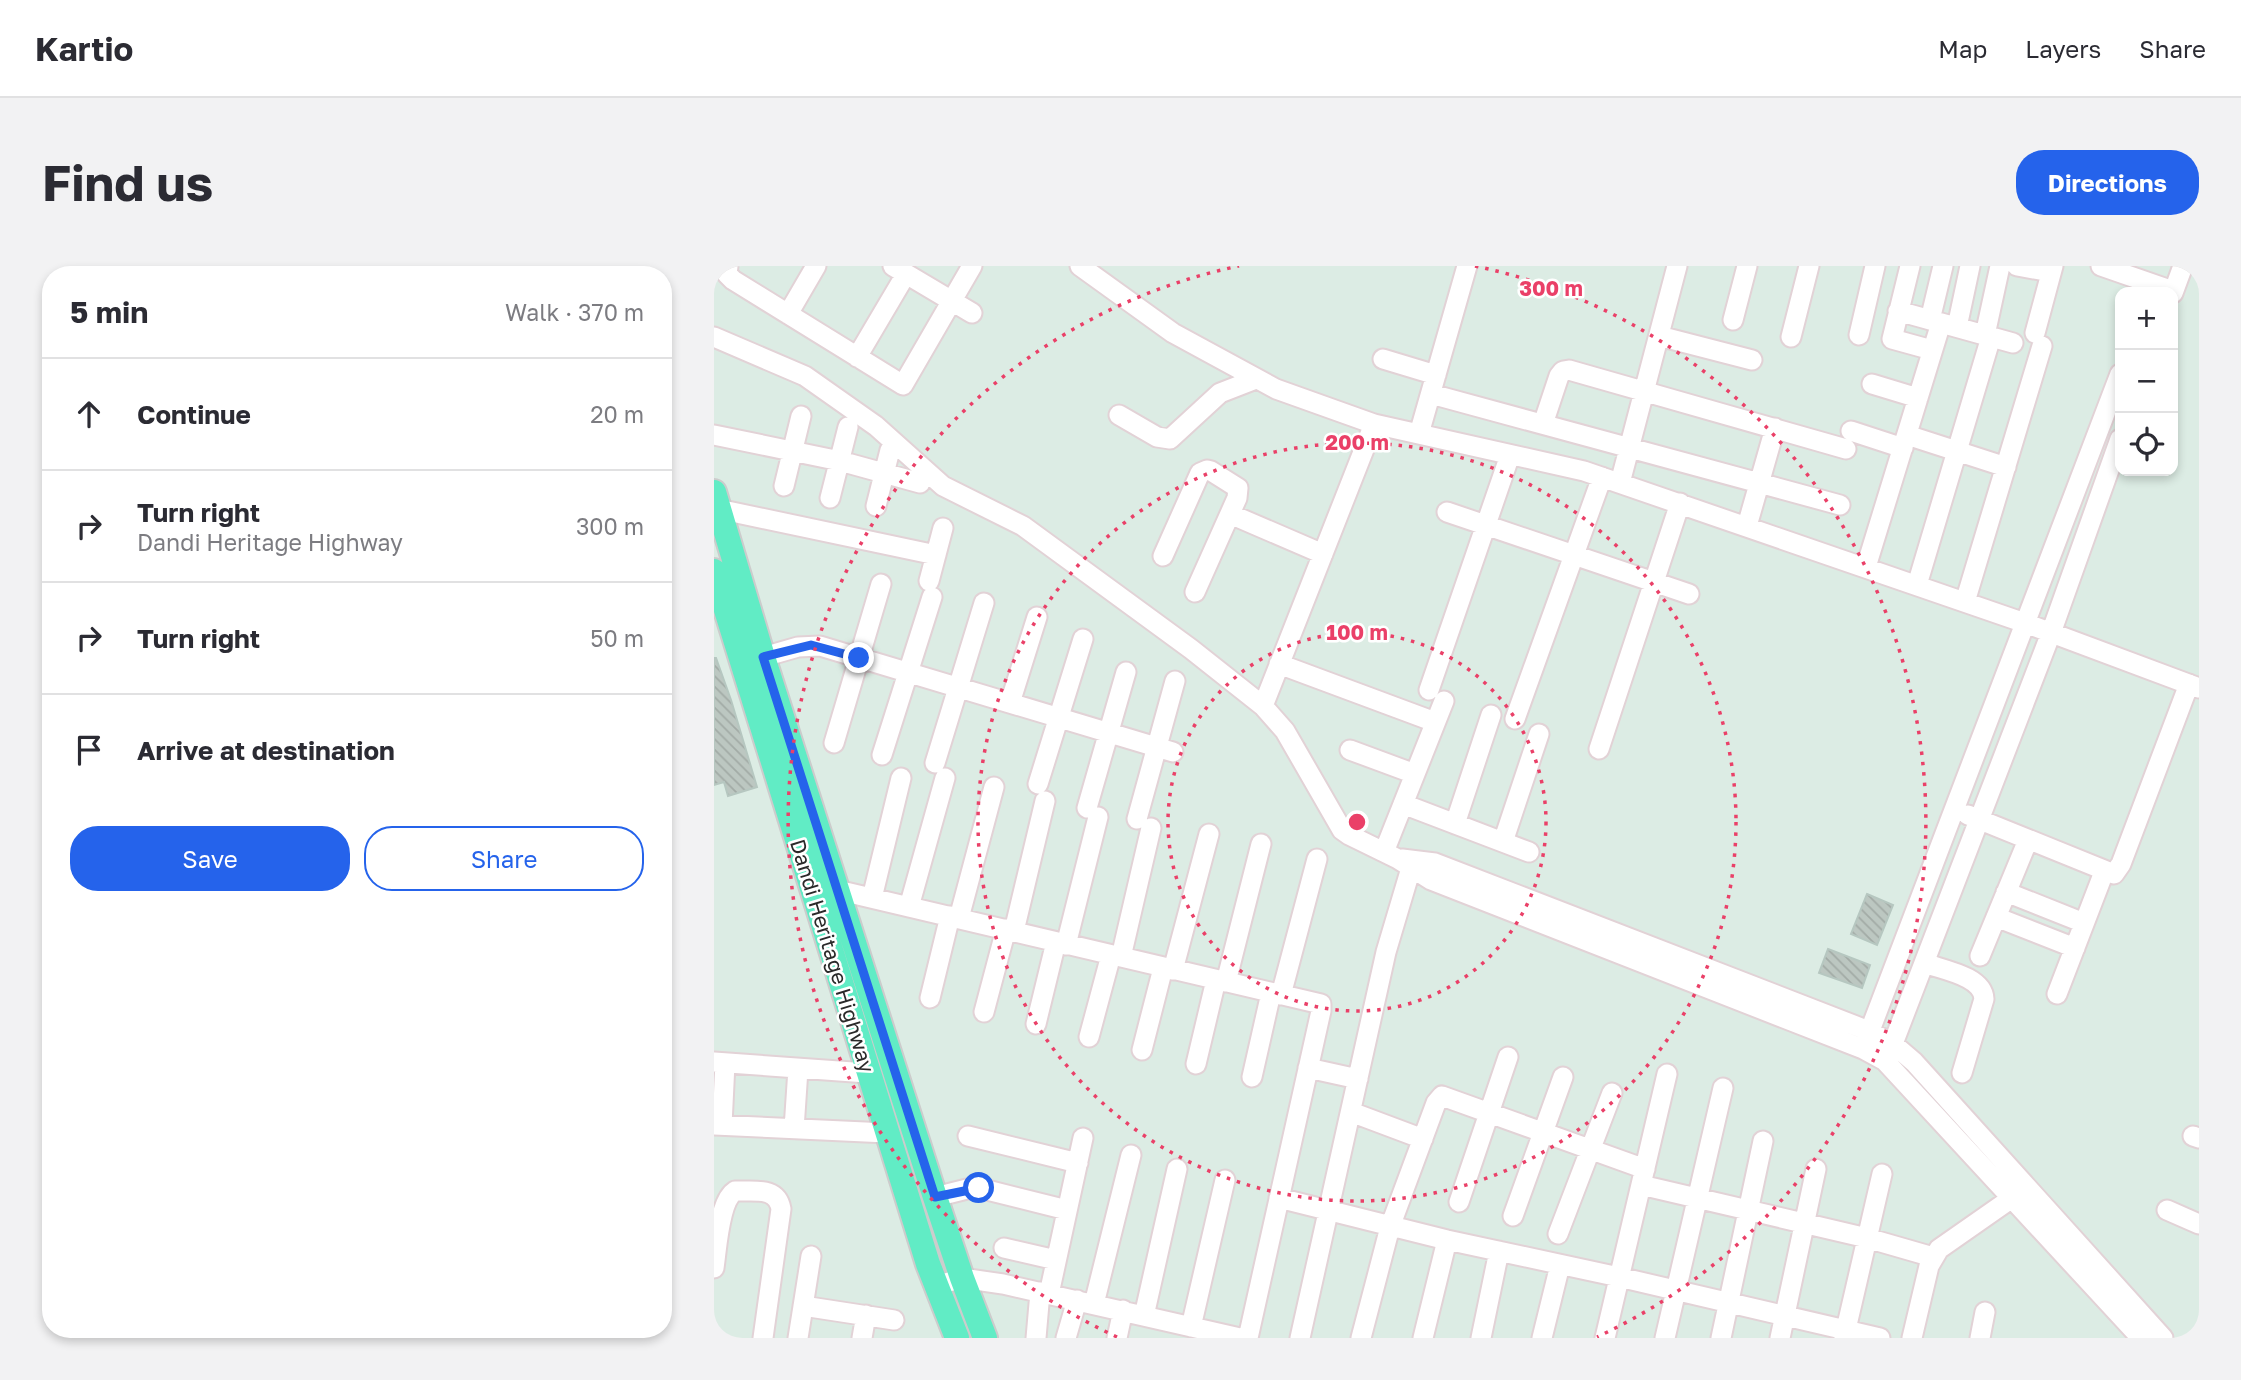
<!DOCTYPE html>
<html lang="en">
<head>
<meta charset="utf-8">
<style>
  body { margin:0; font-family:"Golos Text",sans-serif; background:#f2f2f3; color:#2b2b33 }
  .controls { position:absolute; right:21px; top:21px; display:grid; overflow:hidden; border-radius:14px; box-shadow:0 4px 10px #0003 }
  .controls button { width:63px; height:63px; display:grid; place-items:center; padding:0; border:0; border-bottom:2px solid #e1e1e2; background:#fff; color:#2b2b33; font:35px sans-serif }
  .stop { position:absolute; width:21px; height:21px; margin:-16px; border:5px solid #2563eb; border-radius:50%; background:#fff }
  .stop.end { background:#2563eb; border-color:#fff; box-shadow:0 2px 7px #0008 }
  .list { margin:0; padding:0; list-style:none }
  h2 { display:flex; justify-content:space-between; align-items:center; height:91px; margin:0; padding:0 28px; font-size:30px }
  h2 small { font-size:23px; font-weight:400; color:#7c7c81 }
  .list li { display:grid; grid-template-columns:46px 1fr auto; gap:21px; align-items:center; box-sizing:border-box; height:112px; padding:0 28px; border-top:2px solid #e1e1e2 }
  .list b { display:block; font-size:26px; white-space:nowrap }
  .list p { margin:0; font-size:23px; white-space:nowrap; color:#7c7c81 }
  .list em { font-size:23px; font-style:normal; color:#7c7c81 }
  .actions { display:flex; gap:14px; padding:21px 28px }
  .actions a { flex:1; padding:16px 0; border:2px solid #2563eb; border-radius:28px; text-align:center; font-size:24px; color:#2563eb }
  .actions .main { background:#2563eb; color:#fff }
  .icon { flex:none; width:38px; height:38px; fill:none; stroke:currentColor; stroke-width:2; stroke-linecap:round; stroke-linejoin:round }
  .map { position:relative; flex:none; width:1485px; height:1072px; overflow:hidden; border-radius:28px }
  header { display:flex; align-items:center; gap:42px; box-sizing:border-box; height:98px; padding:0 35px; background:#fff; border-bottom:2px solid #e1e1e2 }
  header strong { font-size:33px }
  nav { display:flex; gap:38px; margin-inline-start:auto; font-size:24px }
  .intro { display:flex; align-items:center; justify-content:space-between; box-sizing:border-box; height:168px; padding:0 42px }
  h1 { margin:0; font-size:49px }
  .button { padding:18px 32px; border-radius:28px; background:#2563eb; color:#fff; font-size:24px; font-weight:700 }
  main { display:flex; gap:42px; padding:0 42px }
  aside { flex:1; background:#fff; border-radius:28px; box-shadow:0 4px 10px #0003 }
  .map>svg:first-child { display:block }
</style>
</head>
<body>
<header>
<strong>Kartio</strong>
<nav><a>Map</a><a>Layers</a><a>Share</a></nav>
</header>
<div class="intro"><h1>Find us</h1><a class="button">Directions</a></div>
<main>
<aside>
<h2>5 min<small>Walk · 370 m</small></h2>
<ul class="list">
<li><svg class="icon" aria-label="ahead" viewBox="0 0 24 24"><path d="M12 20V5M6 11l6-6 6 6"/></svg><div><b>Continue</b></div><em>20 m</em></li>
<li><svg class="icon" aria-label="right" viewBox="0 0 24 24"><path d="M7 20v-9h11M14 6l5 5-5 5"/></svg><div><b>Turn right</b><p>Dandi Heritage Highway</p></div><em>300 m</em></li>
<li><svg class="icon" aria-label="right" viewBox="0 0 24 24"><path d="M7 20v-9h11M14 6l5 5-5 5"/></svg><div><b>Turn right</b></div><em>50 m</em></li>
<li><svg class="icon" aria-label="arrive" viewBox="0 0 24 24"><path d="M6 21V4h12l-3 4 3 4H6"/></svg><div><b>Arrive at destination</b></div></li>
</ul>
<div class="actions"><a class="main">Save</a><a>Share</a></div>
</aside>
<div class="map">
<svg width="1485" height="1072" viewBox="0 0 1485 1072">
  <defs>
    <pattern id="building-back-hatch" width="6" height="6" patternUnits="userSpaceOnUse" patternTransform="scale(1.75)"><rect width="6" height="6" fill="#bcc7c1"/><path d="M-1 5l2 2M0 0l6 6M5-1l2 2" fill="none" stroke="#a2aba6"/></pattern>
  </defs>
  <rect width="100%" height="100%" fill="#dcece4"/>
  <path fill="url(#building-back-hatch)" stroke="#b6c7c0" stroke-width="2" d="M0,392H2L17,434L43,521L14,530L10,516L0,519Z
    M1153,628L1179,639L1163,679L1137,668Z
    M1114,683L1156,699L1148,722L1105,707Z"/>
  <g fill="none" stroke-linecap="round" stroke-linejoin="round">
    <g stroke="#e2d2d6" stroke-width="23">
      <path id="minor" d="M14,0L13,8L19,14L189,119L258,0
        M179,0L258,47
        M366,0L459,67L562,123L660,158L870,205L1311,357L1485,422
        M1196,0L1178,73L1218,84
        M1303,0L1337,6
        M1387,0L1459,25
        M1459,27L1469,0
        M1184,45L1299,77
        M74,48L102,0
        M1019,54L1033,0
        M1216,54L1229,0
        M1243,61L1256,0
        M1321,67L1339,0
        M1145,69L1161,0
        M1271,69L1286,0
        M945,70L1038,94
        M0,71L91,110L162,160L229,220L309,260L477,383L549,440L571,465L628,564L635,569L684,593L717,614L1149,783L1171,795L1427,1072
        M1077,71L1095,0
        M143,91L192,8
        M669,93L722,109
        M1158,118L1204,132
        M717,128L1126,239
        M405,149L443,171L456,173L506,127L542,113
        M829,158L845,110L849,105L855,104L1132,183
        M1137,165L1189,182
        M705,168L753,0
        M0,169L126,195L206,217
        M1193,169L1292,201
        M906,217L963,0
        M70,220L87,150
        M116,232L134,161
        M162,240L176,184
        M4,243L222,289
        M733,246L975,328
        M516,248L609,288
        M1033,260L1061,162
        M449,290L486,207L493,204L497,205L524,222L523,232L481,326
        M1152,301L1227,57
        M215,315L229,262
        M1203,319L1277,71
        M1251,336L1328,80
        M49,391L84,381L106,380L459,486
        M565,398L721,456
        M715,424L796,189
        M296,437L323,351
        M549,440L660,158
        M801,453L888,211
        M120,477L167,318
        M885,483L966,237
        M636,484L701,508
        M168,489L218,331
        M221,497L270,337
        M324,518L369,373
        M689,538L815,586
        M373,542L412,406
        M1254,549L1400,608L1407,598L1475,418
        M423,553L461,415
        M741,558L777,449
        M789,576L825,468
        M670,586L730,435
        M688,593L721,597L1155,765L1179,778L1200,796L1449,1072
        M123,624L607,738V745L534,1072
        M1292,626L1370,657
        M158,632L187,512
        M195,641L231,512
        M1282,651L1361,682
        M245,652L280,521
        M300,665L331,535
        M352,679L384,551
        M1266,690L1314,574
        M407,691L437,562
        M1210,697C1229,704 1269,710 1270,733L1248,807
        M459,704L495,568
        M512,716L547,578
        M1343,728L1390,606
        M567,729L603,593
        M216,732L236,650
        M270,746L292,663
        M322,758L342,676
        M375,771L397,689
        M1152,775L1406,108
        M428,784L449,702
        M1175,788L1337,367L1406,173
        M0,796L153,807
        M482,798L502,714
        M594,802L644,813
        M538,811L557,727
        M637,846L709,873
        M0,859L173,867
        M8,859L11,797
        M80,863L84,803
        M254,870L364,897
        M1479,870L1485,872
        M927,919L1153,972L1219,991
        M221,931L253,923L265,922L353,944
        M565,932L733,974L905,1011L1166,1072
        M745,936L794,791
        M1453,944L1485,958
        M799,950L849,811
        M844,968L898,827
        M290,982L342,994
        M0,1002C3,983 5,935 21,925C40,926 63,920 67,943L49,1072
        M222,1020L248,1012L289,1018L526,1072
        M335,1028L369,872
        M380,1038L417,889
        M89,1040L180,1054
        M430,1050L463,903
        M477,1061L511,914
        M84,1072L97,990
        M148,1072L152,1049
        M322,1072L326,1026
        M352,1072L363,1034
        M403,1072L409,1044
        M586,1072L672,686L697,602
        M647,1072L676,961L722,837L728,830L931,903
        M709,1072L733,974
        M767,1072L785,985
        M828,1072L846,999
        M891,1072L953,808
        M951,1072L1009,822
        M1007,1072L1049,875
        M1066,1072L1102,903
        M1130,1072L1168,908
        M1198,1072L1215,1000L1225,983L1298,932
        M1266,1072L1271,1046"/>
    </g>
    <g stroke="#ccc" stroke-width="28">
      <path id="major" d="M0,226L49,391L221,931L248,1012L271,1072
        M0,305L214,998L243,1072"/>
    </g>
    <use href="#minor" stroke="#fff" stroke-width="19"/>
    <use href="#major" stroke="#61ecc5" stroke-width="24"/>
  </g>
  <g fill="none" stroke-linecap="round" stroke-linejoin="round">
    <path stroke="#2563eb" stroke-width="9" d="M145,392L97,379L49,391L221,931L265,922"/>
  </g>
  <g fill="none" stroke="#ea4068" stroke-width="3.5" stroke-dasharray="3.5 7">
    <circle cx="643" cy="556" r="189"/>
    <circle cx="643" cy="556" r="379"/>
    <path d="M403 1071A568 568 0 0 1 525 0M761 0A568 568 0 0 1 883 1071"/>
  </g>
  <g text-anchor="middle" stroke-width="5" stroke-linejoin="round" paint-order="stroke">
    <g font-size="21" fill="#2a2a2a" stroke="#fff">
      <text transform="translate(118 690) rotate(73)" y="7">Dandi Heritage Highway</text>
    </g>
  </g>
  <circle cx="643" cy="556" r="10" fill="#ea4068" stroke="#fff" stroke-width="3.5"/>
  <g font-size="21" text-anchor="middle" font-weight="bold" fill="#ea4068" stroke="#fff" stroke-width="5" stroke-linejoin="round" paint-order="stroke">
    <text x="837" y="30">300 m</text>
    <text x="643" y="184">200 m</text>
    <text x="643" y="374">100 m</text>
  </g>
</svg>
<div class="controls">
<button>+</button>
<button>−</button>
<button><svg class="icon" aria-label="locate" viewBox="0 0 24 24"><circle cx="12" cy="12" r="6"/><path d="M12 2v4M12 18v4M2 12h4M18 12h4"/></svg></button>
</div>
<div class="stop" style="left:265px;top:922px"></div>
<div class="stop end" style="left:145px;top:392px"></div>
</div>
</main>
</body>
</html>
